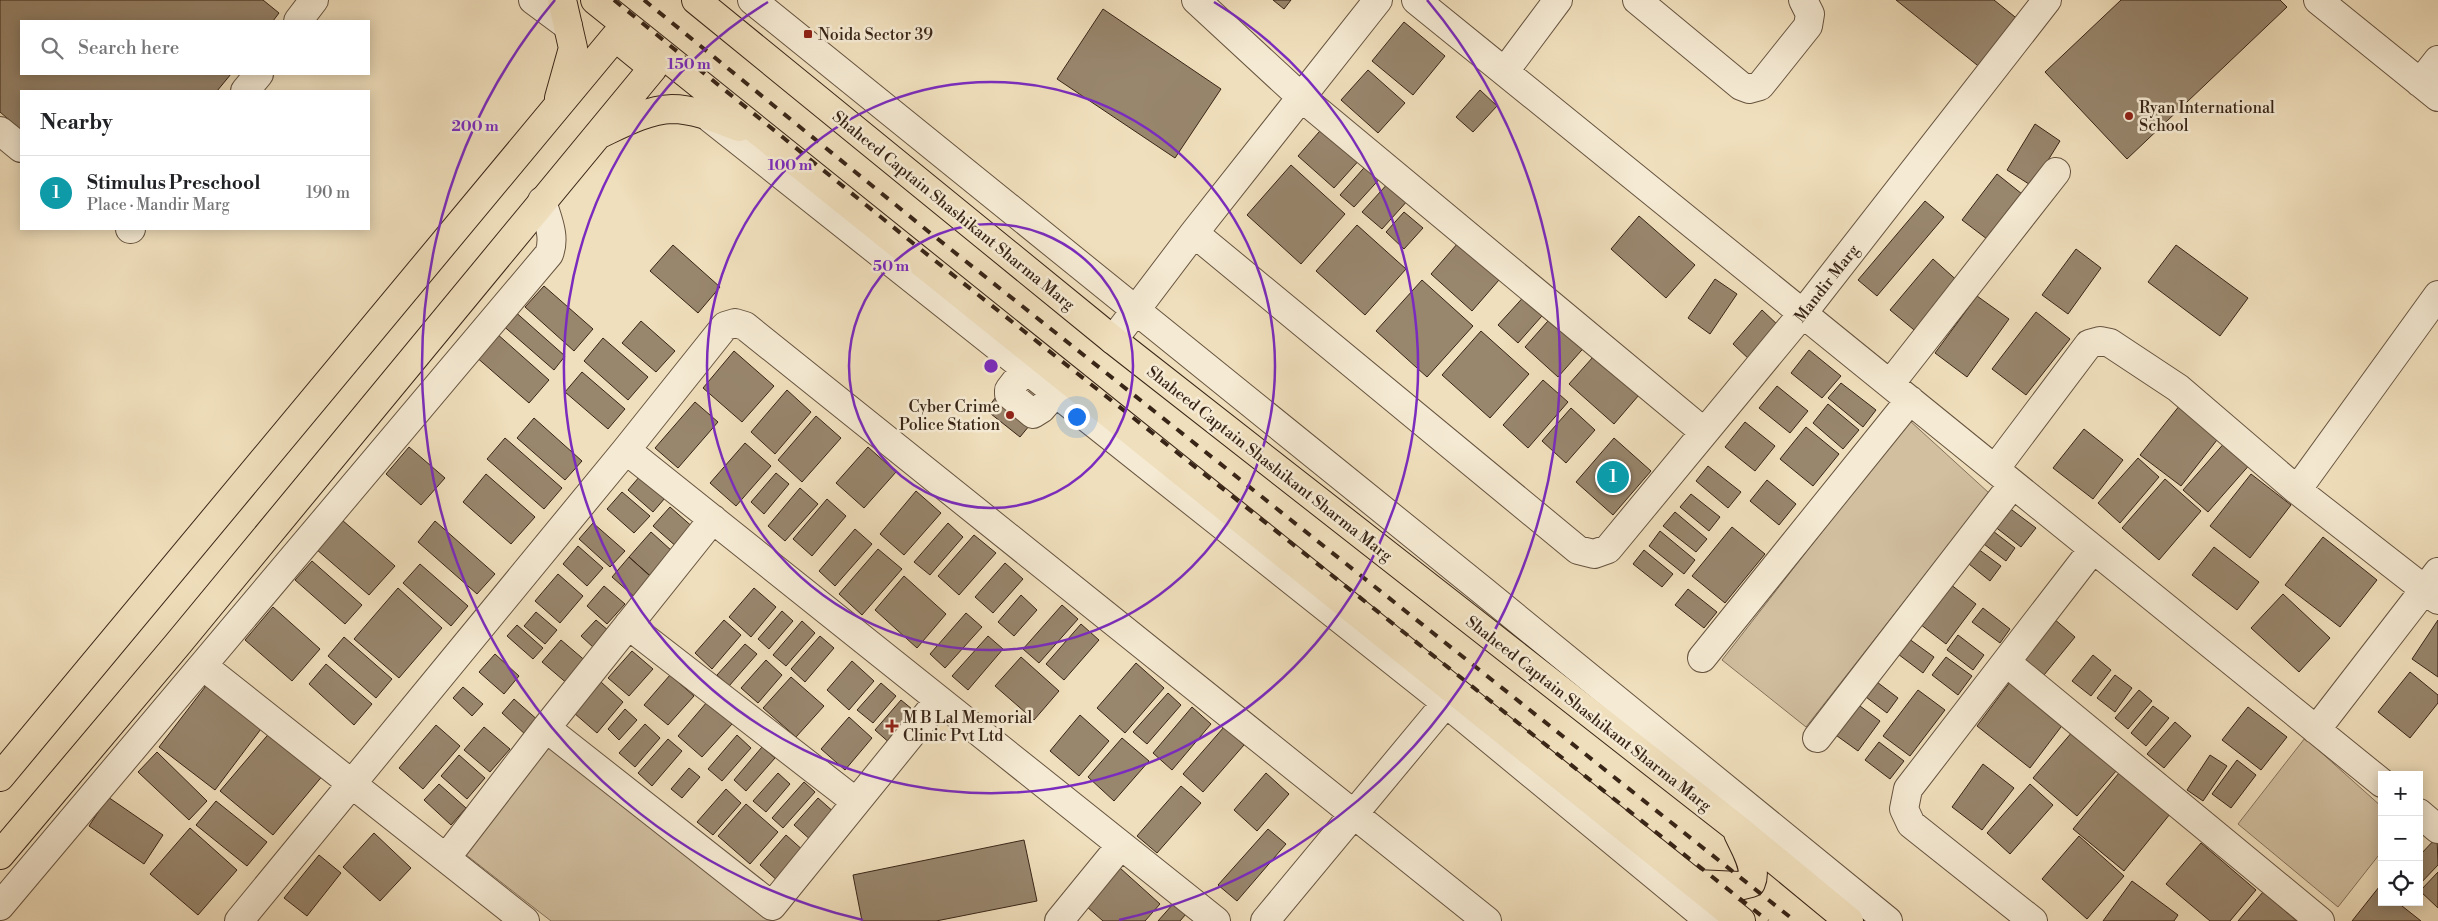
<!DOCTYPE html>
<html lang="en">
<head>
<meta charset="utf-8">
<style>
  body { margin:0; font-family:"Libre Bodoni",serif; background:#f2f2f2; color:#202124 }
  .controls { position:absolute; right:15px; bottom:15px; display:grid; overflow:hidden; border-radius:0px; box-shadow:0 2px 12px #0003 }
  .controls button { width:45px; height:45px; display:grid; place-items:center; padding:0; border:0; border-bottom:1px solid #e0e0e0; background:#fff; color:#202124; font:25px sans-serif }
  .you { position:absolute; left:1076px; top:416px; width:18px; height:18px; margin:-12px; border:4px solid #fff; border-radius:50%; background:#1a73e8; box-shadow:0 0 0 8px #1a73e833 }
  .badge { display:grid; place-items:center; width:32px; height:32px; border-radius:50%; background:#db2777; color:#fff; font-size:16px; font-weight:700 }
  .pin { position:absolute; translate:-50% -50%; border:2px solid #fff; box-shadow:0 1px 5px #0006 }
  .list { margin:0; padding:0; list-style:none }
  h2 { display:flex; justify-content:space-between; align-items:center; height:65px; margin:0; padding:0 20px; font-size:21px }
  h2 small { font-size:16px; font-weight:400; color:#757577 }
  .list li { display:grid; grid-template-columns:32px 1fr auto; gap:15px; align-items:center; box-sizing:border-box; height:75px; padding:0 20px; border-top:1px solid #e0e0e0 }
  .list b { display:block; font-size:19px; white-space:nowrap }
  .list p { margin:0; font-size:16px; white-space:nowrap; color:#757577 }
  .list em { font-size:16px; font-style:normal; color:#757577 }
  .icon { flex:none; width:28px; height:28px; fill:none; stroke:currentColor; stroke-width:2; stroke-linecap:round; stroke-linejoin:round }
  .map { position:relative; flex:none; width:2438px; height:921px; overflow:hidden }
  .search { position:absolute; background:#fff; box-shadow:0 2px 12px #0003; left:20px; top:20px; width:350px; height:55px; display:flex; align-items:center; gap:12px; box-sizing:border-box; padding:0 18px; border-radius:0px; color:#757577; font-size:19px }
  .panel { position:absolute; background:#fff; box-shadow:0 2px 12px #0003; left:20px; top:90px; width:350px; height:140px; border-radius:0px }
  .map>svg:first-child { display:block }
</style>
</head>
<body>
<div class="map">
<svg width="2438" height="921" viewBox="0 0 2438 921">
  <rect width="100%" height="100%" fill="#f0dfbc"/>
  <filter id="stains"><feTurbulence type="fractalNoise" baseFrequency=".004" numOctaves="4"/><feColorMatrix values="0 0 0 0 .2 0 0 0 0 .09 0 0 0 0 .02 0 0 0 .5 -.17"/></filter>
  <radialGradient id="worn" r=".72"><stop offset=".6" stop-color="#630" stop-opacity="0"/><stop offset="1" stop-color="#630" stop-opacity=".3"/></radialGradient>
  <path fill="#d1bfa0" stroke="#85725c" d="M1909,420L1989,493L1806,727L1722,660Z
    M2305,738L2382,807V851L2338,907L2238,824Z
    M549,744L771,921H551L465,854Z"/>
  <path fill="#98866d" stroke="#392517" d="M0,0H263L279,13L273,21H21V74H231L217,91H21V130L0,112Z
    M1273,0H1291L1284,9Z
    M1896,0H1994L2020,21L1982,69Z
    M2121,0H2280L2287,7L2127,159L2045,72Z
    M1103,9L1221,89L1175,158L1057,79Z
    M1404,22L1445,56L1413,95L1372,61Z
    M1368,70L1405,103L1378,133L1341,100Z
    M1480,90L1497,106L1473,132L1456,117Z
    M1326,124L1362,157L1334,188L1298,156Z
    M2035,124L2060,141L2032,186L2007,170Z
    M1370,161L1384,174L1354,207L1340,195Z
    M1291,165L1345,214L1301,264L1247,215Z
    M1997,174L2022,194L1987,239L1962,220Z
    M1390,181L1409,199L1382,229L1362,212Z
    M1925,201L1944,217L1877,296L1858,280Z
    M1404,212L1423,228L1404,249L1386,232Z
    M1639,216L1695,265L1666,298L1611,249Z
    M1357,225L1406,269L1365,315L1316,271Z
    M1458,243L1499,280L1472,311L1431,274Z
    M673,245L720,287L698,313L650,271Z
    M2176,245L2248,298L2220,336L2148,282Z
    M2076,249L2101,268L2068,314L2042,295Z
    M1933,259L1961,284L1919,334L1890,310Z
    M1715,279L1737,294L1710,334L1688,318Z
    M1422,280L1473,326L1427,377L1376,331Z
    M544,286L593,329L574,351L525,307Z
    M1529,291L1549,308L1518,343L1498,325Z
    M1977,296L2009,319L1967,377L1935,353Z
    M512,309L565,356L554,370L500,323Z
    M1762,310L1780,327L1751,361L1733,344Z
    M2036,312L2070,339L2026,395L1992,369Z
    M1555,313L1588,343L1558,377L1525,347Z
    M641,321L675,351L656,372L622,343Z
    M1481,331L1529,374L1490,418L1442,375Z
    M496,333L549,380L529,403L475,356Z
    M603,338L648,377L628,400L584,361Z
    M1601,348L1645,388L1614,424L1569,384Z
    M1809,350L1841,376L1822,398L1791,373Z
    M734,351L774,386L742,422L703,388Z
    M582,372L625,409L608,429L565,392Z
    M1543,380L1568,402L1528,448L1503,425Z
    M1841,383L1876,410L1863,427L1828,398Z
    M1777,386L1808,411L1790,433L1759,408Z
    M787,390L811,412L775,454L751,432Z
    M999,393L1034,420L1020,437L986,410Z
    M2184,400L2224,431L2181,486L2140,455Z
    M695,402L718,422L678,468L655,448Z
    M1828,404L1859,430L1843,449L1813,423Z
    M1571,408L1595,430L1566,463L1542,441Z
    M816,416L841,438L802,482L778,460Z
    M534,418L582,461L565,480L517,438Z
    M1745,422L1775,446L1755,471L1725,447Z
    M1806,427L1839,454L1813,486L1780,459Z
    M2084,429L2123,460L2093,499L2053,468Z
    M505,438L562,488L544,509L487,459Z
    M1614,438L1651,471L1613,515L1576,482Z
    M2227,440L2252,462L2208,512L2183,490Z
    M745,443L771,466L736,506L710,483Z
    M409,447L445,478L421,505L386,474Z
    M868,447L896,472L864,508L836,483Z
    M2138,458L2159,477L2120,523L2098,503Z
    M1708,466L1741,492L1728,508L1696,481Z
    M776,473L789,484L764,514L751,502Z
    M486,474L535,517L511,544L463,502Z
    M2251,474L2291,505L2250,558L2210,526Z
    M640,476L665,498L653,512L628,490Z
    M2165,479L2201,511L2159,560L2122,528Z
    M1767,480L1796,504L1779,525L1750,501Z
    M800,488L818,504L785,541L768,526Z
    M916,491L941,513L904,555L880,534Z
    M622,492L650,516L634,533L607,509Z
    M1691,494L1720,517L1709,531L1680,507Z
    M827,499L846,516L812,556L793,539Z
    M670,507L695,529L678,548L653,526Z
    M2008,507L2036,528L2021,547L1994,526Z
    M1675,512L1707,539L1696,552L1663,526Z
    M342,520L395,566L369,595L316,549Z
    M435,521L495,574L477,594L418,542Z
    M593,523L625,551L610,567L579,539Z
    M948,523L963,537L930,575L914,562Z
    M1732,527L1765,554L1725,603L1692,576Z
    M1989,528L2015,548L2006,561L1980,541Z
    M855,529L872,544L835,586L819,571Z
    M1660,531L1695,560L1684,574L1649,546Z
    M651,532L672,551L650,576L629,557Z
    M974,535L996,553L959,595L938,576Z
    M2323,537L2377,580L2340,627L2285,585Z
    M578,546L603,568L587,586L563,564Z
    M1974,546L2001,566L1990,581L1964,560Z
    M2214,547L2259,582L2237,610L2192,575Z
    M878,549L902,569L862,615L839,594Z
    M1644,550L1673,574L1662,587L1633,564Z
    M629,557L655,580L638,600L612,577Z
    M312,561L362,605L345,624L295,580Z
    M1005,563L1023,579L993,613L975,597Z
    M420,564L468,606L451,626L403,583Z
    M558,574L583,596L560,623L535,601Z
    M904,576L946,614L917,648L875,610Z
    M1946,581L1976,604L1946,644L1916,621Z
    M604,586L625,604L607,624L587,606Z
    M398,588L442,628L399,678L354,639Z
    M754,588L776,607L751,637L729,617Z
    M1688,589L1717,612L1704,628L1675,605Z
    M2283,594L2330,638L2299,672L2251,628Z
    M1021,595L1037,610L1014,636L998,622Z
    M1062,605L1078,619L1039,663L1023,649Z
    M273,607L320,649L292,681L245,640Z
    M1983,608L2010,629L2000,643L1972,622Z
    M782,611L793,621L769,649L758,639Z
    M536,612L557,630L545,644L524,626Z
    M966,613L982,627L945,668L930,654Z
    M2053,618L2075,637L2044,675L2021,656Z
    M596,620L609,631L594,648L581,636Z
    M724,620L741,635L712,669L695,653Z
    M2438,620V677L2412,659Z
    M802,621L815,633L786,666L773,655Z
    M1081,624L1099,640L1064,680L1046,664Z
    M517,625L543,648L533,659L507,636Z
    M1958,635L1984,655L1973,670L1947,650Z
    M820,636L834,648L805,682L791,669Z
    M988,636L1003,649L968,690L952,676Z
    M1905,636L1934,657L1923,673L1894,651Z
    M344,637L392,679L376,698L328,656Z
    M561,640L588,663L569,685L542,662Z
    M745,644L757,654L729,686L717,675Z
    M632,651L653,669L629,696L608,678Z
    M495,654L519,676L504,694L479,672Z
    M2093,655L2111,670L2091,696L2072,681Z
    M1021,657L1059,691L1034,720L995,686Z
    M1946,657L1972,676L1958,695L1932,675Z
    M766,660L782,675L758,703L741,688Z
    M852,661L874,681L849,710L827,690Z
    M1136,663L1164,688L1125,733L1097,708Z
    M326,664L372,704L354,725L309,684Z
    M2410,672L2438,695V703L2410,738L2378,712Z
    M670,675L694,696L668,725L644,705Z
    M2115,675L2132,688L2115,712L2097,698Z
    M791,677L824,706L796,737L763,708Z
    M212,678L267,721L215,790L159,747Z
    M2013,678L2067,719L2030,768L1977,726Z
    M1873,679L1898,698L1887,713L1862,694Z
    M601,682L623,702L597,733L574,713Z
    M881,683L896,696L873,723L857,710Z
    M463,687L483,704L472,716L453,698Z
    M1918,690L1945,710L1910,756L1883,736Z
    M2139,690L2152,701L2128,729L2115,718Z
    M1168,693L1181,705L1147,744L1133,732Z
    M514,699L540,722L527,736L502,713Z
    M901,700L918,714L892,745L875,730Z
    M707,702L732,724L702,757L678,736Z
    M1856,703L1880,721L1858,751L1833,733Z
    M2153,706L2169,718L2146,746L2131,733Z
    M1192,707L1211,724L1172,770L1153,753Z
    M2248,707L2287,737L2261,770L2222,740Z
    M625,709L637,720L619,740L608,729Z
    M1080,715L1109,741L1079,776L1050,751Z
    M849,717L872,738L845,770L821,749Z
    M2175,722L2191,736L2164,768L2147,754Z
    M645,724L660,738L635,767L619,753Z
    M436,725L460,746L423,789L399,768Z
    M484,727L510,749L490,772L464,750Z
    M1224,727L1244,745L1203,792L1183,774Z
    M272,730L324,774L273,835L220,791Z
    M2073,731L2117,770L2077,816L2033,778Z
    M737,735L751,748L722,781L708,769Z
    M1122,738L1149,761L1114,801L1088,777Z
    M668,739L682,751L652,786L638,773Z
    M1879,742L1904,761L1890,779L1865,760Z
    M762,747L775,758L746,791L734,780Z
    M157,752L207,801L189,820L138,772Z
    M459,755L485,778L467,799L441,776Z
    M2210,755L2227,766L2203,801L2187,790Z
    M2237,760L2256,775L2231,808L2212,794Z
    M1983,764L2014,788L1982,830L1952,807Z
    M689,768L700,777L682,798L671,789Z
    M778,773L790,784L766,812L753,801Z
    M1266,773L1289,794L1257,831L1234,810Z
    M2119,773L2170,814L2124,871L2073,829Z
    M804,782L815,792L783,828L772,818Z
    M439,784L466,808L451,825L424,800Z
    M2030,784L2053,805L2010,854L1987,833Z
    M1181,786L1201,803L1157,853L1137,836Z
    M726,789L741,803L713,835L697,822Z
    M108,797L163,835L144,864L89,826Z
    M818,798L836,814L812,841L794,825Z
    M216,801L267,842L247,866L196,825Z
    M746,804L778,832L750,864L718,836Z
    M190,828L237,870L198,915L150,874Z
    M1268,829L1286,844L1237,901L1218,885Z
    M374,833L411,868L380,901L343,867Z
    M786,835L805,852L779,882L760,865Z
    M2079,836L2124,876L2087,919L2042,879Z
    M2437,837L2438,865L2419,885V856Z
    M1024,840L1037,901L936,921H862L853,875Z
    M2201,843L2256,890L2230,921H2210L2166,884Z
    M319,855L341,873L307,916L284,898Z
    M1120,868L1160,904L1145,921H1103L1086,906Z
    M2438,872V908L2420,891Z
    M2132,881L2178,915L2174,921H2103Z
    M2379,887L2382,890V902H2397L2421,921H2352Z
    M2263,892L2297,921H2238Z
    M1173,904L1186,914L1180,921H1158Z"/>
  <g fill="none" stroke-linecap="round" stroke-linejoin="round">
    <g stroke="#675440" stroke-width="30">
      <path id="minor" d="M533,0L568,26
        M752,0L1482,590L1888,921
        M1196,0L1301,97L1704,432
        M1416,0L2382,783
        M1637,0L1741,86L1749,89L1760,86L1808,26L1810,14L1803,0
        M2318,0L2438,97
        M298,21L314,0
        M1505,71L1558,0
        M2420,83L2438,60
        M245,91L259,74
        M710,118L1446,703L1710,921
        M0,131L21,148
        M130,229H131
        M1194,233L1578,550L1594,554L1608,549L1803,313L2047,0
        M1113,340L1194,233L1378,0
        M1025,369L1009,390V394L1033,414L1041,409L1055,393
        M1890,384L2056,172
        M626,450L1216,921
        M1995,469L2089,344L2100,341L2110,343L2178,388L2297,490L2438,600
        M2297,490L2438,295
        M628,625L856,802
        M1702,658L1910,400
        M2006,662L2320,921
        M203,666L525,921
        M546,728L772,906L939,700
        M2316,730L2438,572
        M1817,738L2013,484
        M2419,813L2438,829
        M446,858L546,728L713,519
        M0,906L549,254C556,236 547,219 542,201
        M239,921L626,450L725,326L735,323L745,326L1487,921
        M1059,921L1121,845
        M1265,921L1455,692
        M2033,921L1911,824L1904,809L1908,789L2093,549"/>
    </g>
    <g stroke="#392517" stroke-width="30">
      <path id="major" d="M595,0L1741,921
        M696,0L1113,340L1735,827L1849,921
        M559,98L573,48L562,0
        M602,133C623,123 647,110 672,109C694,109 718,119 739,127
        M0,777L615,37L653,68L177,645L0,855
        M1696,884L1739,886L1751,883C1758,867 1744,847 1738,833"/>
    </g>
    <use href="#minor" stroke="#f5ead3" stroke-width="28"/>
    <use href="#major" stroke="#f0dfbc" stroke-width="28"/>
    <path stroke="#392517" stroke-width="4" stroke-dasharray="9 9" stroke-linecap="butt" d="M614,0L914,244L1768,921
      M644,0L929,232L1795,921"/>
  </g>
  <g fill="none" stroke="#7b2cbf" stroke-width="2.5">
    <circle cx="991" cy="366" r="142"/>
    <circle cx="991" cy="366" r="284"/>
    <path d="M1214 2A427 427 0 1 1 768 2"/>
    <path d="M863 920A569 569 0 0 1 555 0M1427 0A569 569 0 0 1 1119 920"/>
  </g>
  <g fill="#8f2418" stroke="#f5ead3" stroke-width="2">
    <rect x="803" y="29" width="10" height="10" rx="2.5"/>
    <circle cx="2129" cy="116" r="5"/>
    <circle cx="1010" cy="415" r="5"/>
    <path d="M889.5 718.5h5v5h5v5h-5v5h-5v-5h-5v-5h5z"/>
  </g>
  <g text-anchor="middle" stroke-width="5" stroke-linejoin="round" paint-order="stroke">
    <g font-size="16" fill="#392517" stroke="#f5ead3" text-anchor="start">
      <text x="818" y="40">Noida Sector 39</text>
      <text x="2139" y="113">Ryan International<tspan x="2139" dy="18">School</tspan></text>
      <text x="1000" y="412" text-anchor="end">Cyber Crime<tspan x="1000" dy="18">Police Station</tspan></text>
      <text x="903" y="723">M B Lal Memorial<tspan x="903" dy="18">Clinic Pvt Ltd</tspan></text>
    </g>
    <g font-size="16" fill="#392517" stroke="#f5ead3">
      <text transform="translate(954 210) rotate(39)" y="6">Shaheed Captain Shashikant Sharma Marg</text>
      <text transform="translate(1826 283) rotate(-52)" y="6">Mandir Marg</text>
      <text transform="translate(1270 463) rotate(38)" y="6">Shaheed Captain Shashikant Sharma Marg</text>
      <text transform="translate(1589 713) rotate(38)" y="6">Shaheed Captain Shashikant Sharma Marg</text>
    </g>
  </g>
  <circle cx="991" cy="366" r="8" fill="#7b2cbf" stroke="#f5ead3" stroke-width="2.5"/>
  <g font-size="15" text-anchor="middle" font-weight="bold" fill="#7b2cbf" stroke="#f5ead3" stroke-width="5" stroke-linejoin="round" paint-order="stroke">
    <text x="689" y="69">150 m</text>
    <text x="475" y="131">200 m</text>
    <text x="790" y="170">100 m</text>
    <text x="891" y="271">50 m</text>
  </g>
  <rect width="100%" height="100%" filter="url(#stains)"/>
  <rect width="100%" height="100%" fill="url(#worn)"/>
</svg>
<div class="controls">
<button>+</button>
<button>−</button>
<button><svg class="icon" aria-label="locate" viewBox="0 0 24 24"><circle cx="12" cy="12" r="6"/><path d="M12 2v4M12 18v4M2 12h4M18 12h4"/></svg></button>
</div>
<div class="you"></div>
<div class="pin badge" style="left:1613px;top:477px;background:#0f9aa8">1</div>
<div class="search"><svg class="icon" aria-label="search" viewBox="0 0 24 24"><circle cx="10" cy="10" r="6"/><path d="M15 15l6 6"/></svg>Search here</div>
<section class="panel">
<h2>Nearby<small></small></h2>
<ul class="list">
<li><span class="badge" style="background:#0f9aa8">1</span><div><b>Stimulus Preschool</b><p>Place · Mandir Marg</p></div><em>190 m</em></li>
</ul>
</section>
</div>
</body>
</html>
